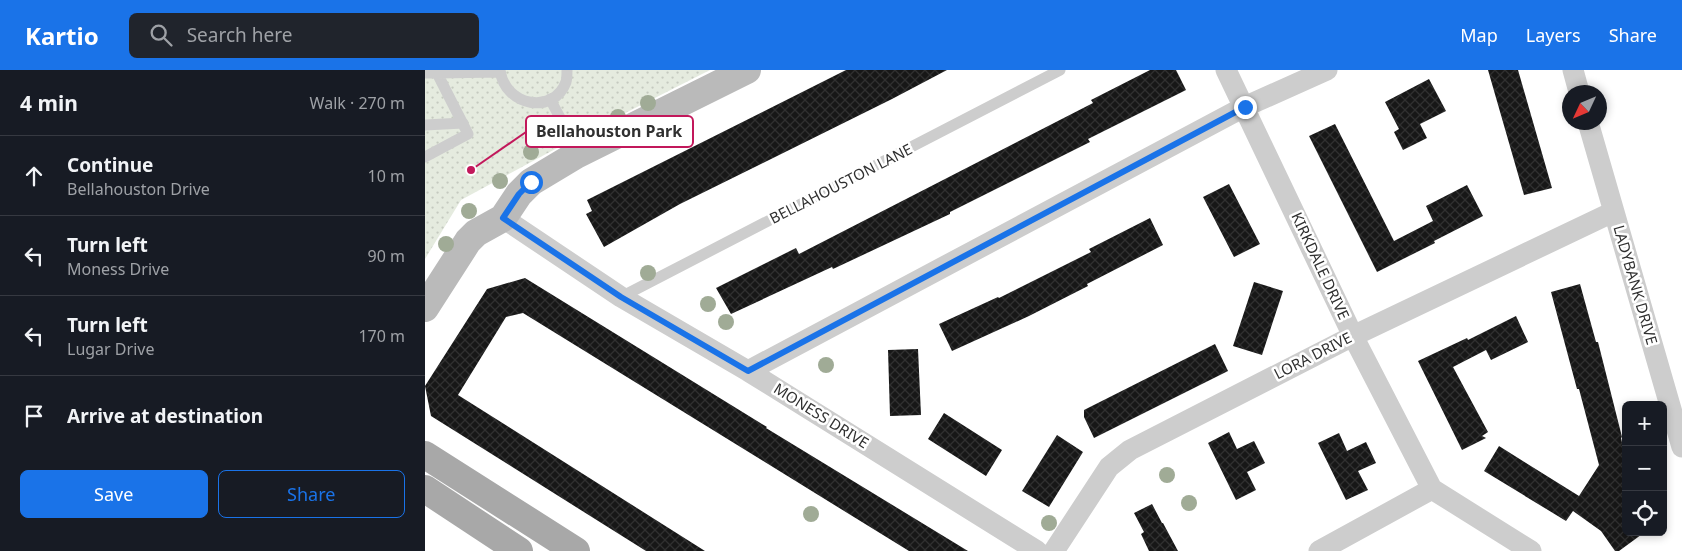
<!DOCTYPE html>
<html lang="en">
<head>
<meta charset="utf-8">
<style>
  body { margin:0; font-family:"Noto Sans",sans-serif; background:#20242c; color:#f1f3f6 }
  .controls { position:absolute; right:15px; bottom:15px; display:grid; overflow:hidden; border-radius:8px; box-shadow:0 2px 8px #0003 }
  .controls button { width:45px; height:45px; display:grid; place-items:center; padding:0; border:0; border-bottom:1px solid #363941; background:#171b24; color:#f1f3f6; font:25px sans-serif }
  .compass { position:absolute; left:1137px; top:15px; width:45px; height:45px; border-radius:50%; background:#171b24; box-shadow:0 2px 8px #0003; rotate:226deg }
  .stop { position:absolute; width:15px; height:15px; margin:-11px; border:4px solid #1a73e8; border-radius:50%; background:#fff }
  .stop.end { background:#1a73e8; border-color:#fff; box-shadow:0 1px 5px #0008 }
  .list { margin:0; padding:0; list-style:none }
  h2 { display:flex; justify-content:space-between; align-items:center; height:65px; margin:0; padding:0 20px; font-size:21px }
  h2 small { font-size:16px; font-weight:400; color:#9ea1a6 }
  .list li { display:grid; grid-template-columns:32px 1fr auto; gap:15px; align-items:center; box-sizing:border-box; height:80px; padding:0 20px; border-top:1px solid #363941 }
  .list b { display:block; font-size:19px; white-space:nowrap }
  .list p { margin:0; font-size:16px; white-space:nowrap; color:#9ea1a6 }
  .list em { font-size:16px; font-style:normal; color:#9ea1a6 }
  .actions { display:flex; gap:10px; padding:15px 20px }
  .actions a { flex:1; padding:11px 0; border:1px solid #1a73e8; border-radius:8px; text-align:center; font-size:18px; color:#1a73e8 }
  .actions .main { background:#1a73e8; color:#fff }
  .icon { flex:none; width:28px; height:28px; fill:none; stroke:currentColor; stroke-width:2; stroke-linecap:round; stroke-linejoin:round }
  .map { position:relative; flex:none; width:1257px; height:481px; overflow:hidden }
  header { display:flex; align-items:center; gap:30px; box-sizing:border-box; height:70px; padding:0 25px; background:#1a73e8; color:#fff }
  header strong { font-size:24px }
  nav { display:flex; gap:28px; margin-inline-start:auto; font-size:18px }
  .search { width:350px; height:45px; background:#20242c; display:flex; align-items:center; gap:12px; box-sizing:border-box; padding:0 18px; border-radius:8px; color:#9ea1a6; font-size:19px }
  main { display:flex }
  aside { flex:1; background:#171b24 }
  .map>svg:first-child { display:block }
</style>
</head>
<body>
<header>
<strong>Kartio</strong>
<div class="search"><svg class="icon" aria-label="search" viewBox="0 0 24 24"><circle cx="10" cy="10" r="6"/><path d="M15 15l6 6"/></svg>Search here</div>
<nav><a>Map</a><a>Layers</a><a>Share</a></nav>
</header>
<main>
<aside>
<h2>4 min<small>Walk · 270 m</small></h2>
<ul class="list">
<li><svg class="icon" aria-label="ahead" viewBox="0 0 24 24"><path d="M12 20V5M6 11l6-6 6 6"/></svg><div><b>Continue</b><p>Bellahouston Drive</p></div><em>10 m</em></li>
<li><svg class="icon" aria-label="left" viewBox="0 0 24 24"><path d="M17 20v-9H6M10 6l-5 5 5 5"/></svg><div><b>Turn left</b><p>Moness Drive</p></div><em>90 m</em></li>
<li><svg class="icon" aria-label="left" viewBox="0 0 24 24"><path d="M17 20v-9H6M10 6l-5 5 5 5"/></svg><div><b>Turn left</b><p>Lugar Drive</p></div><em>170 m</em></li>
<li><svg class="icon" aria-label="arrive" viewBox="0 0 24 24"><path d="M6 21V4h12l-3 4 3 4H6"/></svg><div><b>Arrive at destination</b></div></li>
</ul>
<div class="actions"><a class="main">Save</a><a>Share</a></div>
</aside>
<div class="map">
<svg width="1257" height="481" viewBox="0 0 1257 481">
  <defs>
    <pattern id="park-dots" width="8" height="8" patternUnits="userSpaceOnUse" patternTransform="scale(1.25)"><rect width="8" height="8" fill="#e5ebdf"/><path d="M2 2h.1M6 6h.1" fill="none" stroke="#c5cac0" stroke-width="1.8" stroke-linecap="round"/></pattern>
    <pattern id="building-cross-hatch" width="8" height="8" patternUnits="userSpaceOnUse" patternTransform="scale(1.25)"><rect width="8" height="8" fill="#171717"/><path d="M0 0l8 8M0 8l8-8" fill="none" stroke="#303030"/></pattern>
  </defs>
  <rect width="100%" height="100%" fill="#fff"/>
  <path fill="url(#park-dots)" d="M0,0H285L147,70L36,130L0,189Z"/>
  <path fill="url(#building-cross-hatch)" d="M421,0H522L467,29L255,134L179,177L161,144L167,141L162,130Z
    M725,0H751L761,20L663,69L665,72L525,142V144L408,199L407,197L306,244L291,218L371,178L374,184L668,33L666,30Z
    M1063,0H1093L1127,118L1099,125Z
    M1004,9L1021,41L995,54L1002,68L978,80L969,62L974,59L960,32Z
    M910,54L969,171L1008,151L1001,136L1042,115L1058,146L1009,171L1010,173L952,202L884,66Z
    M804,114L835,174L809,187L778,127Z
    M725,148L738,175L662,214L663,216L604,246L527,281L514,254L573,227L574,228L666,182L664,179Z
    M100,208L342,357L341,358L543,481H484L98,243L81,247L33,325L280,481H221L6,346L0,316L62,219Z
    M829,212L858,221L837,285L808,276Z
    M1155,214L1171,272H1173L1197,367L1196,368L1201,391V462H1220L1194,481H1190L1176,461L1148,441L1141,451L1059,401L1074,376L1154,426L1174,395L1154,319H1152L1126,222Z
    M1091,246L1103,272L1066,290L1061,280L1028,297L1063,362L1057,366L1061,368L1037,380L993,291L1042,268L1043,270Z
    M790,274L803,301L669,368L659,347V340Z
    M493,279L496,345L465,346L463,280Z
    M519,343L577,380L561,406L503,369Z
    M804,362L812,379L829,371L840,393L822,402L831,420L811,430L783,373Z
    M914,363L922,381L941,372L951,393L933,401L943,420L921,430L893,373Z
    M632,365L658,382L624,437L597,421Z
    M727,434L737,453H738L753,481H724L716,464L719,462L709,443Z"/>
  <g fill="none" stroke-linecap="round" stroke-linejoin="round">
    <path stroke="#cdcdcd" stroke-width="11" d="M11,0L12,3L75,2
      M75,0C80,37 129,45 141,12C142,9 142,4 142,0
      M0,3H12L43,64L0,87
      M125,29L147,70L151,85
      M0,55L38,53
      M196,227L635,0"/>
    <path stroke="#cdcdcd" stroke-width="21" d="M801,0L928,266L1007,419L1106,481
      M1148,0L1154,22
      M1163,52L1257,377
      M78,148L196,227L323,301L612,481
      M323,301L819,37L902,0
      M629,481L684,397L705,380L928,266L1188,142
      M894,481L1007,419"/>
    <path stroke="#bababa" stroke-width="28" d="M0,238L43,171L51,163L78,148L94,124L106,112L151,85L322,0"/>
    <path stroke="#a8a8a8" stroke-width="28" d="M0,385L151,481
      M0,419L94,481"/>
  </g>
  <g fill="#a0ab96">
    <circle cx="223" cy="33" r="8"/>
    <circle cx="193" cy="47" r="8"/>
    <circle cx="106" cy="82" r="8"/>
    <circle cx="75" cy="111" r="8"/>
    <circle cx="44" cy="141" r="8"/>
    <circle cx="21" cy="174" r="8"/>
    <circle cx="223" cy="203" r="8"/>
    <circle cx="283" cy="234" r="8"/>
    <circle cx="301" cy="252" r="8"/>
    <circle cx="401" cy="295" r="8"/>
    <circle cx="742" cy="405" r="8"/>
    <circle cx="764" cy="433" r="8"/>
    <circle cx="386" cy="444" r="8"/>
    <circle cx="624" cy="453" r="8"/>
  </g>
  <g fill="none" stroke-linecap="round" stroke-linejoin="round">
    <path stroke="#1a73e8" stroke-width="6" d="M106,112L94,124L78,148L196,227L323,301L820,37"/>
  </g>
  <g text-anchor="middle" stroke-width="5" stroke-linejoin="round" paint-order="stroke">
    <g font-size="15" fill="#303030" stroke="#fff">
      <text transform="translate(416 114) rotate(-27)" y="5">BELLAHOUSTON LANE</text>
      <text transform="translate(895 196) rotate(65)" y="5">KIRKDALE DRIVE</text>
      <text transform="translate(1210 215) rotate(74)" y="5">LADYBANK DRIVE</text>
      <text transform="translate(888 286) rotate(-27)" y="5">LORA DRIVE</text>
      <text transform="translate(396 346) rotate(32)" y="5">MONESS DRIVE</text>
    </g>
  </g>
  <path fill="none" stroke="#c2185b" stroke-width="2" d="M46 100L101 62"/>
  <circle fill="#c2185b" stroke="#fff" stroke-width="2" cx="46" cy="100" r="5"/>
  <rect fill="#fff" stroke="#c2185b" stroke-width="2" x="101" y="46" width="167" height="31" rx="5"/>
  <g font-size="16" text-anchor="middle" font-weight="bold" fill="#303030">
    <text x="184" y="67">Bellahouston Park</text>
  </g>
</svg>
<div class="controls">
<button>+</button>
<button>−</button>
<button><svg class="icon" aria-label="locate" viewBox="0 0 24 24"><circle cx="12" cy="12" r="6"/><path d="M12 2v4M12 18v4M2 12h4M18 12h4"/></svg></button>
</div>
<svg class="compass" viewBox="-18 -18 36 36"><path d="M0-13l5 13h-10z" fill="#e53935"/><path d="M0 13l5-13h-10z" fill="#9ea1a6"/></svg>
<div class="stop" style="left:106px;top:112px"></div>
<div class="stop end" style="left:820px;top:37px"></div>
</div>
</main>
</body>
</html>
